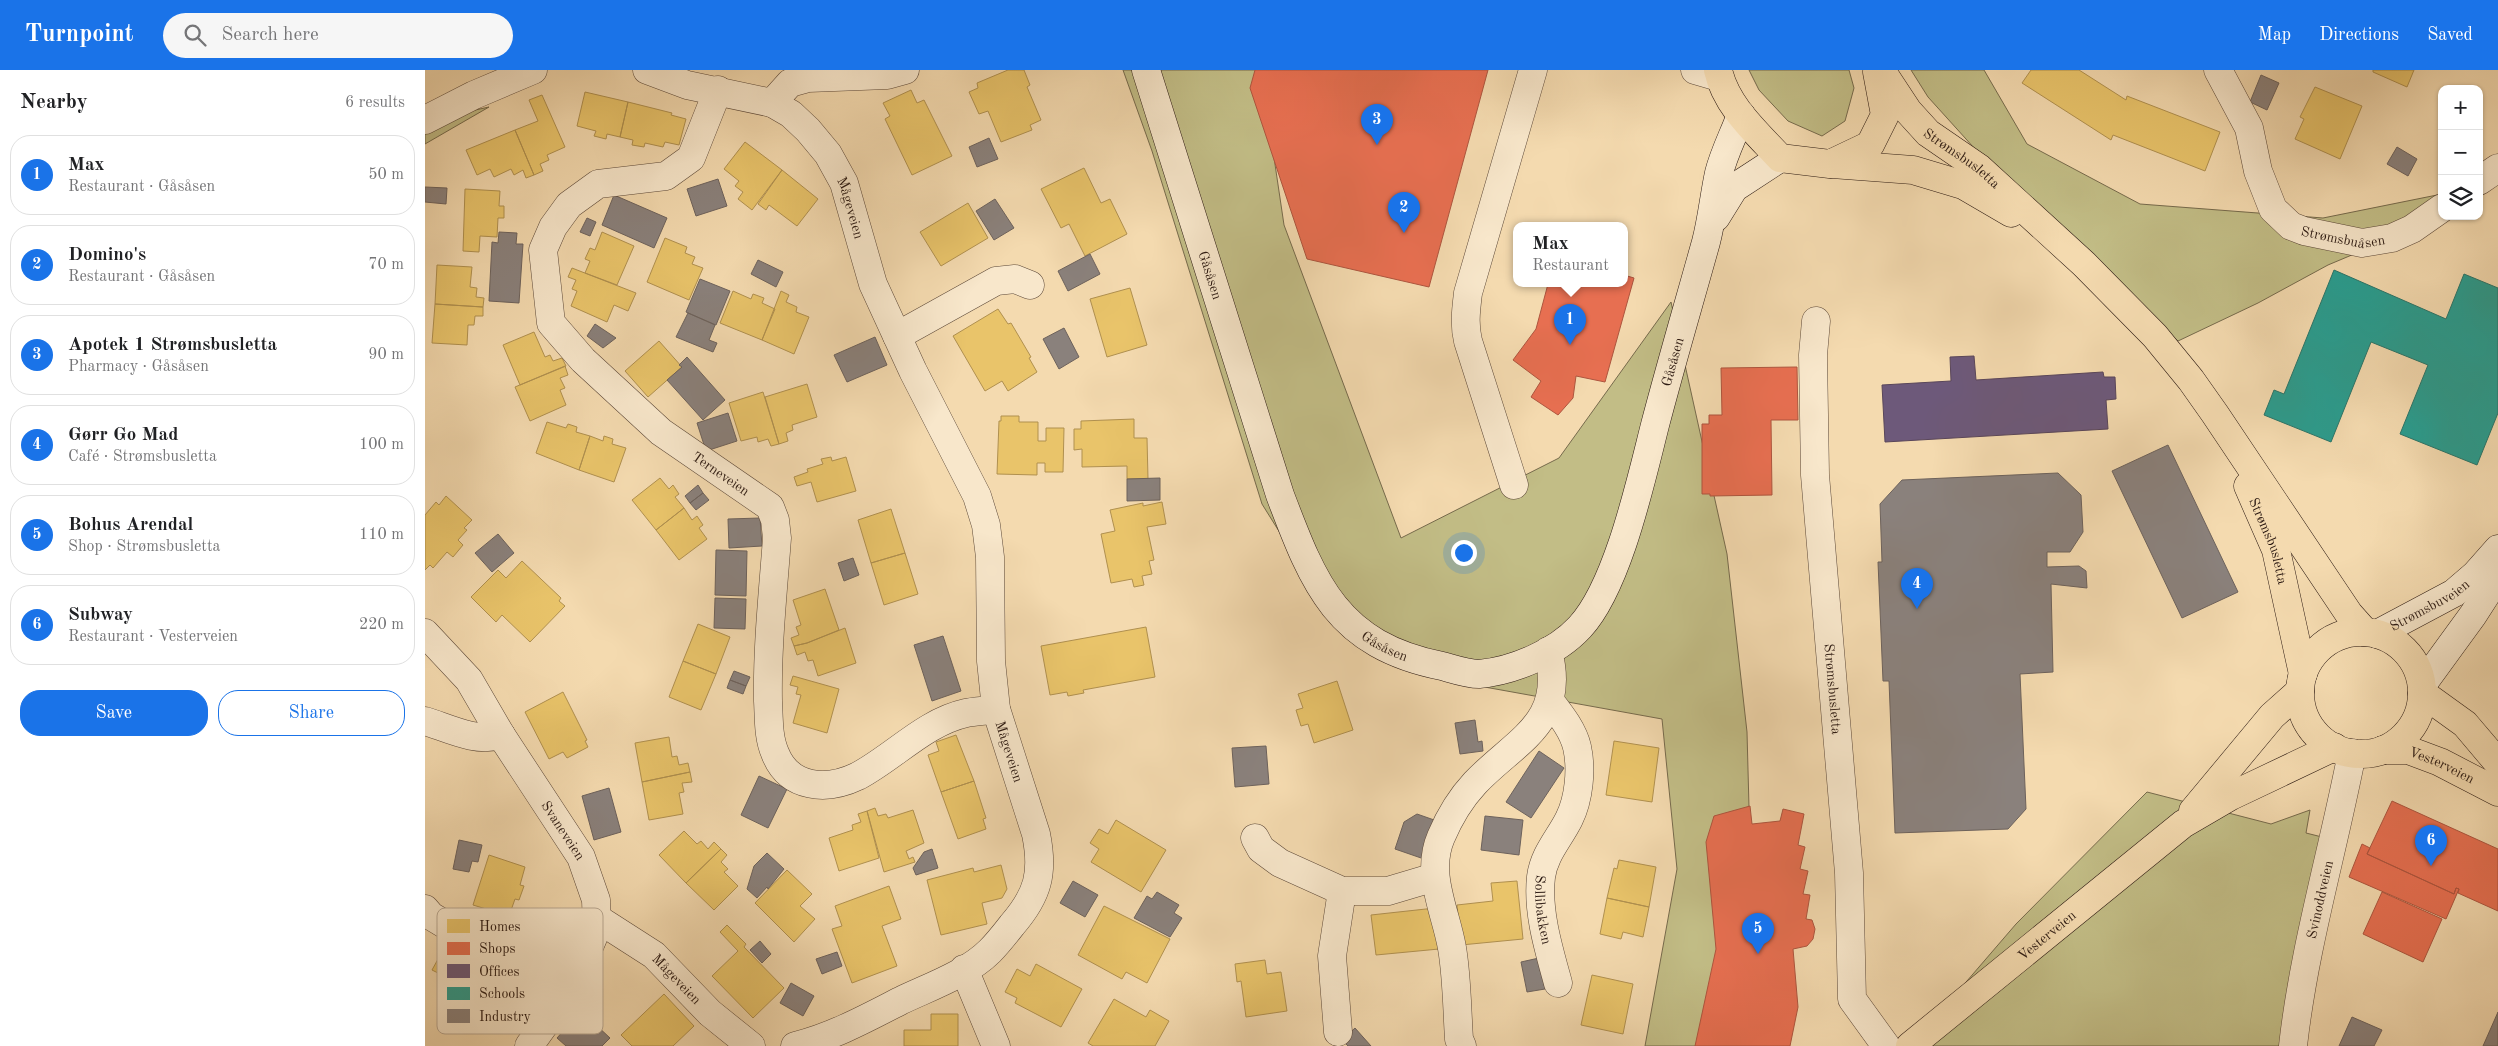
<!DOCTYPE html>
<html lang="en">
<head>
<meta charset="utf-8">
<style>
  body { margin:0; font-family:"Old Standard TT",serif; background:#f6f6f6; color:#202124 }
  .controls { position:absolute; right:15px; top:15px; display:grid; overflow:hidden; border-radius:10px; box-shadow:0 1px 4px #0004 }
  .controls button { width:45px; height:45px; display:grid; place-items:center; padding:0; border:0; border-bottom:1px solid #e0e0e0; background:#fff; color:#202124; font:25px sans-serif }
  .you { position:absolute; left:1038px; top:482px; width:18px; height:18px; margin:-12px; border:4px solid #fff; border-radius:50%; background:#1a73e8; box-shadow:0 0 0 8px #1a73e833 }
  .badge { display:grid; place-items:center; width:32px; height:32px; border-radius:50%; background:#1a73e8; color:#fff; font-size:16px; font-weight:700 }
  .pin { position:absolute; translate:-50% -41px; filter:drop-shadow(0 1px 2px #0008) }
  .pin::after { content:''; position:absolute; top:26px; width:18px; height:15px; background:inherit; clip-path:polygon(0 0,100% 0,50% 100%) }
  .popup { position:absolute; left:1088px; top:152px; width:115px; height:65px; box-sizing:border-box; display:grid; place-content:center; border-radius:10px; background:#fff; filter:drop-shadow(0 1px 4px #0005); font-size:16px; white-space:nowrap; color:#757577 }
  .popup b { font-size:19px; color:#202124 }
  .popup::after { content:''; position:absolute; left:50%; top:100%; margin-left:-10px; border:10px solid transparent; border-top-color:#fff }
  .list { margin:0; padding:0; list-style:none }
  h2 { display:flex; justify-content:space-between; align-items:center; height:65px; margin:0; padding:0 20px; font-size:21px }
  h2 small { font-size:16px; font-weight:400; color:#757577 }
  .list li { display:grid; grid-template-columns:32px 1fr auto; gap:15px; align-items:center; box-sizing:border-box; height:80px; margin:0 10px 10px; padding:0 10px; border:1px solid #e0e0e0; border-radius:20px }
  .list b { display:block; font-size:19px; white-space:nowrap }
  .list p { margin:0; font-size:16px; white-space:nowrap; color:#757577 }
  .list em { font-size:16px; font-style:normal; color:#757577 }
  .actions { display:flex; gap:10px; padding:15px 20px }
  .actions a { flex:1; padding:11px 0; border:1px solid #1a73e8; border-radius:20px; text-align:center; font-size:18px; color:#1a73e8 }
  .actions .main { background:#1a73e8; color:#fff }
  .icon { flex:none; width:28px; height:28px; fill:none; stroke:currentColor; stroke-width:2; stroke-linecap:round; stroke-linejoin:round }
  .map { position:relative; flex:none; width:2073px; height:976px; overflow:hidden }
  header { display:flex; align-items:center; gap:30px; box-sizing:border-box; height:70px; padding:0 25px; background:#1a73e8; color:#fff }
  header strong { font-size:24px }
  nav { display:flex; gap:28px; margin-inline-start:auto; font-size:18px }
  .search { width:350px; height:45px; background:#f6f6f6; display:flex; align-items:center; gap:12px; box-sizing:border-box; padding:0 18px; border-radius:28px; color:#757577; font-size:19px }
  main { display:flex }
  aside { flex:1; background:#fff }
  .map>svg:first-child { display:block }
</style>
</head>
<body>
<header>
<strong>Turnpoint</strong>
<div class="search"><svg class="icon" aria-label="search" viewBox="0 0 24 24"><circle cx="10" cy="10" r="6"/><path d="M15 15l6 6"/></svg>Search here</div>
<nav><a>Map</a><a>Directions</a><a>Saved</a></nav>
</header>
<main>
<aside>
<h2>Nearby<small>6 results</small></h2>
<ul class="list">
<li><span class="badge">1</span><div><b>Max</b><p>Restaurant · Gåsåsen</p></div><em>50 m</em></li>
<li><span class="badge">2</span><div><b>Domino's</b><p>Restaurant · Gåsåsen</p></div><em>70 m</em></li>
<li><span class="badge">3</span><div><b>Apotek 1 Strømsbusletta</b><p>Pharmacy · Gåsåsen</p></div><em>90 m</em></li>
<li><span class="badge">4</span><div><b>Gørr Go Mad</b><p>Café · Strømsbusletta</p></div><em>100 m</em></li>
<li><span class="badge">5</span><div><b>Bohus Arendal</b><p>Shop · Strømsbusletta</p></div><em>110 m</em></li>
<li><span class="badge">6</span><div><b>Subway</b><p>Restaurant · Vesterveien</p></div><em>220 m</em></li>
</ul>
<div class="actions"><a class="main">Save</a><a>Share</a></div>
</aside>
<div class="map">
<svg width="2073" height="976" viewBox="0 0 2073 976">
  <rect width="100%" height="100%" fill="#f4daaf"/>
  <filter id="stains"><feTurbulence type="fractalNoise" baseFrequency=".004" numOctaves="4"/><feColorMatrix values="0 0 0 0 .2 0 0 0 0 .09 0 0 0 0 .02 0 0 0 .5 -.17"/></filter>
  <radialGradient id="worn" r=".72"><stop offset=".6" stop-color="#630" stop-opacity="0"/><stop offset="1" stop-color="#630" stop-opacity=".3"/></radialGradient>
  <path fill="#c2bd86" stroke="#766a4c" d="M698,0H836L859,155L976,468L1134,388L1246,232L1302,484L1322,662L1327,850L1317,976H1220L1252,799L1237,649L1054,616L913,556L837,434L727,81Z
    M1324,0H1424L1429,18L1420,51L1397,66L1363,51L1334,20Z
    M1486,0H1559L1602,74L1715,134L1898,148L2017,124V134L1960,171L1903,195L1833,233L1753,271L1626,163L1503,27Z
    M64,37L0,74V51Z
    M1722,722L1846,754L1885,740L1881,763L1901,768L1878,976H1486L1591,854Z"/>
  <path fill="#e9c46a" stroke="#b0904f" d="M583,0H599L605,15L602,17L616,50L605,55L607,60L576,72L563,41L554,44L544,22L553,18L552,13Z
    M1606,0H1654L1701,30L1702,26L1795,62L1780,101L1688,65L1686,70L1597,13Z
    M1948,0H1989L1982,17L1948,2Z
    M1890,17L1937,36L1915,89L1870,69L1879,49L1875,47Z
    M486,20L492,33L499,30L527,86L487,105L460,49L465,46L458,33Z
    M160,22L203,32L195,67L182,64L181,69L169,66L171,61L152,56Z
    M117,25L140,77L122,85L124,90L115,94L118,101L109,105L90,60L113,51L104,30Z
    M203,32L247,43L246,45L261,49L254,75L240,72L238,77L220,73L219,77L207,75L208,70L195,67Z
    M90,60L109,105L101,108L98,100L89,105L86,99L69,107L65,99L52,105L41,80Z
    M320,72L357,100L327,140L313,129L318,122L310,116L314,111L299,99Z
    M659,98L676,133L685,129L702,164L660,186L644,154L636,158L616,119Z
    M357,100L393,129L372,156L344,135L341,140L333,134Z
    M40,119L75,121L74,136H79V148H73L72,167L55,166L54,182L38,181Z
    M543,133L563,168L516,196L495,162Z
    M177,162L209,176L192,215L160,203L165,191L160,189L165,178L170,180Z
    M240,168L262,177L260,183L270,187L267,194L278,198L264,230L222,212Z
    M12,195L47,197L45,217L52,218L51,227L59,228L58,237L10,234Z
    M147,198L211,223L203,241L189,235L182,252L146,236L152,221L147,219L151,210L143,207Z
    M705,218L722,275L682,287L665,229Z
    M308,221L326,229L328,224L339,228L337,233L350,239L337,270L295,253Z
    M356,221L364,225L361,232L372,237L371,242L384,247L369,284L337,270Z
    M10,234L58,237V246H50L49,255H43L42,275L7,273Z
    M573,239L583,254L586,253L606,287L604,288L612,302L583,321L577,311L560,321L528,266Z
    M109,262L120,287L125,285L128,291L137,288L141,296L95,315L78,275Z
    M234,271L257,297L223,327L200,301Z
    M140,296L143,305L135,308L140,318L135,320L141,335L105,351L90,317Z
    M382,314L392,347L367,355L368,360L361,363L363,371L354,374L340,327Z
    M338,322L354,374L346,376L343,369L333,372L332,367L316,371L304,333Z
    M576,346H594V352H613V371H621V358H639L638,402H620V393H612V405L572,404L574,351H576Z
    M709,349V368H722L723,409H702V396L657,397V379L649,380V359H656V351Z
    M122,352L141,358L143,354L152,357L151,362L165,366L154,400L111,383Z
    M165,366L178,371L179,366L188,369L187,374L201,378L189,412L154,400Z
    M406,387L407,391L421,387L431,421L392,432L386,412L372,416L369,407L383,402L382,399L398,394L396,389Z
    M235,408L244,419L248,415L254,424L250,427L259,438L231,460L207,430Z
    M21,426L47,450L39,458L42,460L33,470L38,475L28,487L22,482L8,498L5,495L0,500V445L11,432L14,435Z
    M737,432L741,454L722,457L729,490L724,491L727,504L717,506L719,515L709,517L707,509L686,513L676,464L690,461L685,440L718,433V436Z
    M259,438L267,450L272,446L278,455L274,458L282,469L254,490L231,460Z
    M466,439L480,483L446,493L433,450Z
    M480,483L493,524L459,535L446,493Z
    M97,491L136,528L134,531L140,536L105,572L77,545L71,552L46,527L73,500L81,508Z
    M400,519L414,560L382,573L369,576L366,568L374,565L371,557L376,555L368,530Z
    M273,554L305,567L291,604L258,591Z
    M721,557L730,607L658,620L659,623L643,626L642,622L625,625L616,576Z
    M420,558L431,593L393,606L388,590L383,591L380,582L372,585L369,576L382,573Z
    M258,591L291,604L276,640L244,627Z
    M368,606L414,619L402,663L368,653L376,625L371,624L373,617L365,615Z
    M912,611L928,660L889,673L883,654L876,656L871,640L878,638L873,624Z
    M138,622L162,670L160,671L163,677L142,688L138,682L124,689L100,642Z
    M531,665L549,711L516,722L503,685L514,681L511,672Z
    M244,667L247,687L252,686L254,695L263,693L265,702L217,712L210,673Z
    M1189,671L1234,678L1227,732L1181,725Z
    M265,702L267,712L257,713L259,722L254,723L258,744L224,750L217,712Z
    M549,711L561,748L558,749L561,759L533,769L516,722Z
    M450,738L453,746L461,744L463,748L488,740L499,773L481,781L484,789L488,787L490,792L459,802L442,741Z
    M442,741L454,788L414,801L404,768L428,760L427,755L436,752L433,744Z
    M691,750L741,780L716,822L666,792L674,779L665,773L674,759L683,764Z
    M259,761L272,774L276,771L283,779L289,772L296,779L261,813L234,785Z
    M296,779L302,785L296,792L303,799L299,802L313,816L289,840L261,813Z
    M64,785L100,797L95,815L99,816L94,830L90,829L84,846L48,835Z
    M1194,790L1231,797L1224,837L1182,828L1189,798L1192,799Z
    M576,795L582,819L577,828L557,833L562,854L516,865L502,810L548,798L549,802Z
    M362,800L387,824L375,836L390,849L369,872L330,833Z
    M1092,811L1098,869L1036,875L1032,835L1068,831L1066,813Z
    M464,816L476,849L457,856L472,896L427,913L407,859L417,856L410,836Z
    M1182,828L1224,837L1218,867L1198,862L1196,869L1175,864Z
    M679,836L745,869L722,913L701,902L697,909L653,885Z
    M1010,838L1014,879L951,885L946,845Z
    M302,855L321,874L319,877L359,918L328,948L287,906L313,881L295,862Z
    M23,871L59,889L61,885L73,891L71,895L87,903L62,953L50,954L39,949L50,929L19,913L21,907L7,900Z
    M840,890L842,904L856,902L862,941L821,947L816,911L812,912L810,894Z
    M611,894L657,919L636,957L590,933L592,928L580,922L592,899L605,906Z
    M1167,905L1208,914L1198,964L1156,955Z
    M239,924L269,956L248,976H207L196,965Z
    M689,929L721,947L725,940L744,951L730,976H668L663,973Z
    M506,944H533V976H479V960H506Z"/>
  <path fill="#e76f51" stroke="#ae553e" d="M830,0H1063L1004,217L882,189L825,18Z
    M1199,205L1209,208L1180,312L1151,306L1148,328L1133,345L1106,327L1116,311L1088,290L1111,259L1123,214H1199Z
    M1372,297L1373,350H1346L1347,425L1285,426V424H1277V354H1284V345H1297L1296,298Z
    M1967,731L2073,779V841L2033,823L2034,819L2031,818L2029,824L1942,784Z
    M1325,736L1327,754L1355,751L1358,739L1379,744L1373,775L1380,777L1375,799L1383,801L1378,824L1385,825L1381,849L1387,850L1390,859L1388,869L1382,876L1368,879L1373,937L1365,976H1270L1291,879L1281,772L1289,746Z
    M1937,774L1945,778L1942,784L2029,824L2031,818L2034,819L2021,849L1924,807Z
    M1957,822L2017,849L1998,892L1938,864Z"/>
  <path fill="#6d597a" stroke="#59465a" d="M1549,286L1551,310L1678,302L1679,307H1690L1691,329L1681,330L1683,359L1460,372L1457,315L1526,311L1525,287Z"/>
  <path fill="#2a9d8f" stroke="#2a7569" d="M1909,200L2021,249L2039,204L2073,218V343L2052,395L1975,364L2003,295L1946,272L1906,372L1839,345L1849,320L1859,324Z"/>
  <path fill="#8a817c" stroke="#6d625c" d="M1836,5L1854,13L1842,40L1825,32Z
    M564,68L573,89L552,97L544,77Z
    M1972,77L1992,89L1983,106L1962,94Z
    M293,109L302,136L271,146L262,119Z
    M0,117L22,118L21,134L0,132Z
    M189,125L242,148L229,178L177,155Z
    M570,129L589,158L569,170L551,141Z
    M162,148L171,152L165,166L155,162Z
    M74,162L92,163L91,174H98L94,233L64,231L67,172L73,173Z
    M665,184L675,204L643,221L633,201Z
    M333,190L358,202L351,217L326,204Z
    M275,209L305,221L291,255L261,242Z
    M263,243L290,255L284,270L292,273L288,282L251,267Z
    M170,254L191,268L178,278L162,266Z
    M639,258L654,287L634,299L618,269Z
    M450,267L462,295L422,312L409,285Z
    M262,287L300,330L278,350L242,310L257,297L254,295Z
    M303,343L312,371L281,381L272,353Z
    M1743,375L1813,522L1757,548L1687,401Z
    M1633,403L1656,425L1658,462L1645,482H1622V497L1654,496L1661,501L1662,518L1626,514L1628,602L1595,604L1601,739L1583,759L1470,763L1464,611H1458L1453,492H1457L1455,434L1477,410Z
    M735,408V430L702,431V409Z
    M273,415L278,423L265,433L260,426Z
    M278,423L284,430L271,440L265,433Z
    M335,448L337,476L304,478L303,449Z
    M73,464L89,483L67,502L50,483Z
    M291,480L322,481L321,526L290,525Z
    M428,488L434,505L419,511L413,493Z
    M290,528L321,529L320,559L289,558Z
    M518,566L536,621L507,631L489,575Z
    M309,601L325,607L321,616L305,610Z
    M305,610L321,616L318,624L302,618Z
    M1050,650L1053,672L1057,671L1058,681L1035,684L1030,653Z
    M841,676L844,714L810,717L807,678Z
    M1114,681L1139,698L1106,748L1081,732Z
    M334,706L362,719L343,758L316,745Z
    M184,718L196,762L169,770L157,726Z
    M992,744L1012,751L999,789L970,779L979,752Z
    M1060,746L1098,750L1094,785L1056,780Z
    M34,770L57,775L53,792L47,791L44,802L28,799Z
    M507,779L513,798L491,805L488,798L499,782Z
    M342,783L359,799L343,819L342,817L332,828L322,819L329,796Z
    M648,811L673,825L660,847L635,833Z
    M732,822L754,835L749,843L757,848L745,867L709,848L722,826L727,829Z
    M335,871L346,884L337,893L325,880Z
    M412,882L417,896L397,904L391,889Z
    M1114,888L1120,919L1102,922L1096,892Z
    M366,913L389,926L378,946L355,933Z
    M156,941L185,968L177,976H141L132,968Z
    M2073,942V976H2058Z
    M1927,947L1957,960L1949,976H1914Z
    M930,958L946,976H923L917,970Z"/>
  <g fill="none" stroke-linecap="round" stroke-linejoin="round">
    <g stroke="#5c4838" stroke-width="29">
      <g id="street">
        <path id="s1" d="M222,0L262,15L347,33L366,44L383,60L403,84L419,113L448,214L488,301L552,426L561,455L565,487L566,591L571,639L611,764C619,803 613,825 587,855C580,864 573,873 565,881C542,904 504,917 475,931C442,948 407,967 370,976"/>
        <path d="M1270,0L1294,7"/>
        <path id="s2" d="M1793,0L1824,58L1833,101L1848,139L1866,156L1879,161L1937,173L1967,168L1987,159L2017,138"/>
        <path id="s3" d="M293,20L266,88L241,106L173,114L144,135L128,157L118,180L126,253L158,290L236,362L345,437L350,450L352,468C348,522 342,577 343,631C344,648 343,667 350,683C364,719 402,721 433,706C469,687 500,652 541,643C550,641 561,641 571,639"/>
        <path d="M347,33L365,13L383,8L462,5L480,0"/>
        <path d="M0,50L49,25L108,0"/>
        <path d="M2054,111L2073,98"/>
        <path id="s4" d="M1391,251L1388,285L1390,405L1424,803L1427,929L1461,976"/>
        <path d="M472,266L571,211L590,209L605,215"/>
        <path d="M1089,415L1043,271C1039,254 1041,240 1043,223L1108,0"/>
        <path id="s5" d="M0,563L44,610L76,665L156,787L171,830L172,858L148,915L104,976"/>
        <path id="s6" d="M1125,631C1135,644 1148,660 1152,677C1157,699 1154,729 1144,749C1134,769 1119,784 1116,807C1112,842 1124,880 1133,913"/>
        <path d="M0,651C23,658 51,673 76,665"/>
        <path d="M830,768L836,779L855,793L917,821H963L1010,807"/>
        <path d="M0,839L6,846L36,864"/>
        <path id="s7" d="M172,851H176L229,885L285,943L326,976"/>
        <path d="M539,899L571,976"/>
        <path d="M913,962L907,886L917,821"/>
        <path d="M1037,976L1034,969C1032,939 1032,907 1027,878C1021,842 1000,804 1016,767C1024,748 1036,728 1050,713C1091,670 1142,653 1123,581"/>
        <path id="s8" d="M1868,976C1879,877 1908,781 1927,683"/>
      </g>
    </g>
    <g stroke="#2a1811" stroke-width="29">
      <g id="secondary">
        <path id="s9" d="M721,0L855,425C889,515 912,575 1017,596C1028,599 1042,604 1054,604C1088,601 1131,583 1155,557C1193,516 1216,410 1230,355C1246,294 1264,233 1281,172C1287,149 1289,126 1294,103C1299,83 1309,64 1316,45"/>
        <path d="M1291,147L1309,118L1355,88"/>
        <path id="s10" d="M1952,564L2029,523L2050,505L2073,479"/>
        <path d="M1997,615L2048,545L2073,506"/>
      </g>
    </g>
    <g stroke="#2a1811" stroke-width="29">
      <g id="primary">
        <path d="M1293,0C1301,36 1331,62 1355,88L1405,94L1445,75L1460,45L1452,2"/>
        <path id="s11" d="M1456,0L1483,41L1503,63L1554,98L1659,194L1730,266L1766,310L1790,344L1924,544L1940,562"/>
        <path d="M1407,94L1488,100L1538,115L1586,143"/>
        <path id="s12" d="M1823,416L1851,480L1878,604"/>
        <circle cx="1936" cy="623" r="61"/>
        <path d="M1997,623L2040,654L2073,693"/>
        <path id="s13" d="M1958,680H1983L2015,692L2073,722"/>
        <path d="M1768,741L1847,646L1875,621"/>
        <path id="s14" d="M1485,976L1758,754L1806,726L1909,677"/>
      </g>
    </g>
    <use href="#street" stroke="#f8e7cb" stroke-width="28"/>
    <use href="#secondary" stroke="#f8e7cb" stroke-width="28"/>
    <use href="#primary" stroke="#f4daaf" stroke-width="28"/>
  </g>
  <g text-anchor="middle" stroke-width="5" stroke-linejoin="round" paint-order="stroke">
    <g font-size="14" fill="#2a1811" stroke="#f8e7cb">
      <text dy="5" stroke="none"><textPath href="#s11" startOffset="121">Strømsbusletta</textPath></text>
      <text dy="5" stroke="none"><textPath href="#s1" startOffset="265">Mågeveien</textPath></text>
      <text dy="5" stroke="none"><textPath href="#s2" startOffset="229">Strømsbuåsen</textPath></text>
      <text dy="5" stroke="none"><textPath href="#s9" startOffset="215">Gåsåsen</textPath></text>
      <text dy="5" stroke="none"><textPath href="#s9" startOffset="1130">Gåsåsen</textPath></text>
      <text dy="5" stroke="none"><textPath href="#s3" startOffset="562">Terneveien</textPath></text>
      <text dy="5" stroke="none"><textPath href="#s12" startOffset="59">Strømsbusletta</textPath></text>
      <text dy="5" stroke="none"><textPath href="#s10" startOffset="60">Strømsbuveien</textPath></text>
      <text dy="5" stroke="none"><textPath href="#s9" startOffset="635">Gåsåsen</textPath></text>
      <text dy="5" stroke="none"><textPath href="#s4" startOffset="369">Strømsbusletta</textPath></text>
      <text dy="5" stroke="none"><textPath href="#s1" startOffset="840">Mågeveien</textPath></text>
      <text dy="5" stroke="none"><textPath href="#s13" startOffset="62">Vesterveien</textPath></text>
      <text dy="5" stroke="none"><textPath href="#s5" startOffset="242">Svaneveien</textPath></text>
      <text dy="5" stroke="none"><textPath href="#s8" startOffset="149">Svinoddveien</textPath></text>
      <text dy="5" stroke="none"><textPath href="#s6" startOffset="225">Sollibakken</textPath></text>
      <text dy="5" stroke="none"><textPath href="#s14" startOffset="176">Vesterveien</textPath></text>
      <text dy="5" stroke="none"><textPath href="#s7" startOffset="100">Mågeveien</textPath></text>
    </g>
  </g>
  <rect x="12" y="838" width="166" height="126" rx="8" fill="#f8e7cb" stroke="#baa993" stroke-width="1"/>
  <rect x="22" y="849" width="23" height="14" fill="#e9c46a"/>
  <rect x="22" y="872" width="23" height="13" fill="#e76f51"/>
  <rect x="22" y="894" width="23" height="14" fill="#6d597a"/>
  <rect x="22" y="917" width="23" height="13" fill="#2a9d8f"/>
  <rect x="22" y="939" width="23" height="14" fill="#8a817c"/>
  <g font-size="14" fill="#2a1811">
    <text x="54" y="861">Homes</text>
    <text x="54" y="883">Shops</text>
    <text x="54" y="906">Offices</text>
    <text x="54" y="928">Schools</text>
    <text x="54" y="951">Industry</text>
  </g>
  <rect width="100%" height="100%" filter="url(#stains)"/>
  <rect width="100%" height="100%" fill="url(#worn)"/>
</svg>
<div class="controls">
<button>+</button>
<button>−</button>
<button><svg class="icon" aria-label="layers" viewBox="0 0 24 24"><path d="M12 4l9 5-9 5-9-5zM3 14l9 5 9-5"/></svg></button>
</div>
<div class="you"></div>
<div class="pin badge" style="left:1145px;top:275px">1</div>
<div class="popup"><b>Max</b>Restaurant</div>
<div class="pin badge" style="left:979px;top:163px">2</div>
<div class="pin badge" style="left:952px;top:75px">3</div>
<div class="pin badge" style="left:1492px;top:539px">4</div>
<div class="pin badge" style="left:1333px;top:884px">5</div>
<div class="pin badge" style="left:2006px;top:796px">6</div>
</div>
</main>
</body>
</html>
